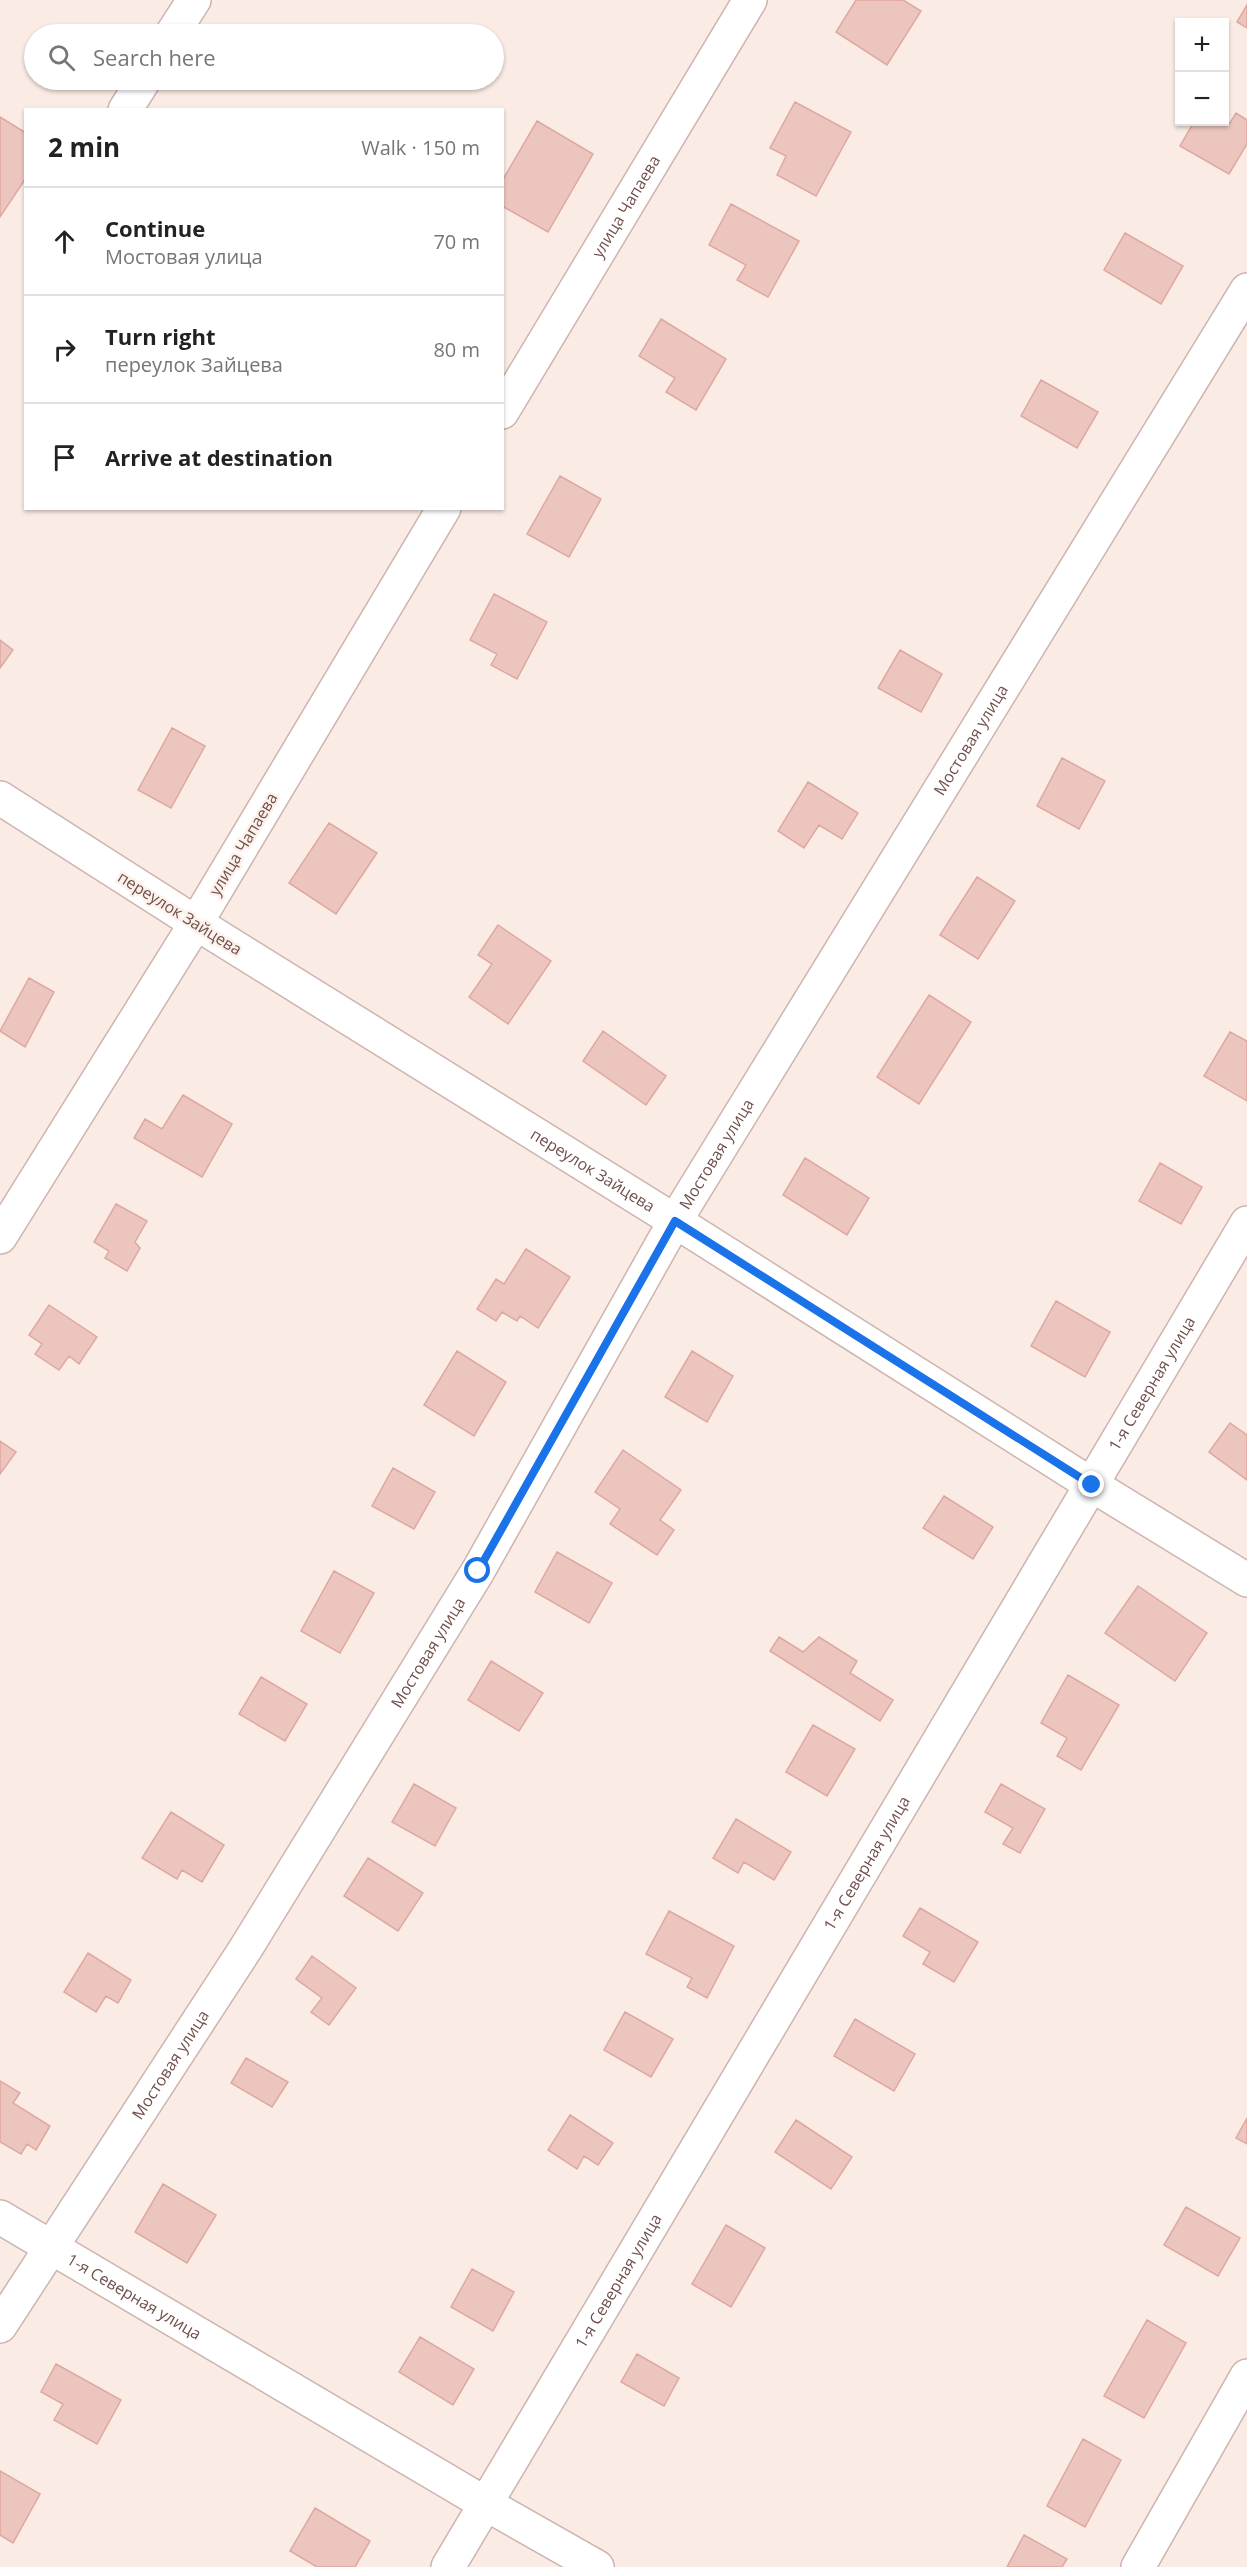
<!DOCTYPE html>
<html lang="en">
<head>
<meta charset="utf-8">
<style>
  body { margin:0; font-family:"Open Sans",sans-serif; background:#f2f2f2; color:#222 }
  .controls { position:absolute; right:18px; top:18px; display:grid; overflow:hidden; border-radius:0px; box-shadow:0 2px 4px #0004 }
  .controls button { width:54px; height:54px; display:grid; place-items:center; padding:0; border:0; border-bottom:2px solid #e0e0e0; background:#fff; color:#222; font:30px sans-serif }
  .stop { position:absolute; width:18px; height:18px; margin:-14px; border:4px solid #1a73e8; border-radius:50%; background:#fff }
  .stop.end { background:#1a73e8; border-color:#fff; box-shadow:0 2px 6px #0008 }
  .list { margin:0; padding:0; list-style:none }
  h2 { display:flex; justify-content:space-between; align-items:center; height:78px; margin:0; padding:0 24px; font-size:26px }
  h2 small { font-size:20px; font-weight:400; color:#767676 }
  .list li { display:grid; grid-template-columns:39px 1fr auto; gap:18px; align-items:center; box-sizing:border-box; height:108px; padding:0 24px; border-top:2px solid #e0e0e0 }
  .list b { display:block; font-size:22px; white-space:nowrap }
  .list p { margin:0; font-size:20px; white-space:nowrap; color:#767676 }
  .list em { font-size:20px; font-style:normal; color:#767676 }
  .icon { flex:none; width:33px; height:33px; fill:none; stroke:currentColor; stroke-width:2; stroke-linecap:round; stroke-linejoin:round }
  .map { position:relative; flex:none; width:1247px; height:2567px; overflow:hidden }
  .search { position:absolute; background:#fff; box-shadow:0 2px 4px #0004; left:24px; top:24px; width:480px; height:66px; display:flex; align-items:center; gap:15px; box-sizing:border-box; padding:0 21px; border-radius:33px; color:#767676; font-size:22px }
  .panel { position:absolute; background:#fff; box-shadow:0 2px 4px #0004; left:24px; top:108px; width:480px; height:402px; border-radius:0px }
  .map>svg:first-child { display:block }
</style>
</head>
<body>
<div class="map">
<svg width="1247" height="2567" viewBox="0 0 1247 2567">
  <rect width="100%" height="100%" fill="#faece5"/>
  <path fill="#edc5bf" stroke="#dea8a1" stroke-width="1.5" d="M856,0H903L921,11L887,65L836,32Z
    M1247,5V28L1237,22Z
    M795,102L851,132L816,196L777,175L786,156L770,148Z
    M1236,113L1247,120V144L1229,174L1180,146L1194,122L1224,120L1230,123Z
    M0,117L26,133V178L0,217Z
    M537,121L593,154L548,232L502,206V181Z
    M731,204L799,241L768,297L737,280L746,265L709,245Z
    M1125,233L1183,266L1161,304L1104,270Z
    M661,319L726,359L696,410L666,392L675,378L639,356Z
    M1041,380L1098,412L1077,448L1021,416Z
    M560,476L601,499L569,557L527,534Z
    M494,594L547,622L517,679L491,665L497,654L470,640Z
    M0,640L13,650L0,668Z
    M900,650L942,674L921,712L878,688Z
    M172,728L205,746L171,808L138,790Z
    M1062,758L1105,781L1079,829L1037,806Z
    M808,782L858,813L842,839L819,825L804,848L778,831Z
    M329,823L377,853L336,914L289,883Z
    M977,877L1015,901L978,959L940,935Z
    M498,925L551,961L508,1024L469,997L492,964L478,955Z
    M29,978L54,992L25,1047L0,1031Z
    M929,995L971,1022L919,1104L877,1077Z
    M603,1031L666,1076L646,1105L583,1061Z
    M1230,1032L1247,1041V1101L1204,1076Z
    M183,1095L232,1124L202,1177L134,1138L145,1119L162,1129Z
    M805,1158L869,1198L847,1235L783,1195Z
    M1160,1163L1202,1187L1181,1224L1139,1201Z
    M116,1204L147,1221L135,1242L140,1248L127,1271L105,1258L109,1251L94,1242Z
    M526,1249L570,1277L538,1328L520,1316L517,1321L502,1312L496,1321L477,1309L496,1279L504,1284Z
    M1056,1301L1110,1332L1085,1377L1031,1346Z
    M49,1305L97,1337L79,1364L69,1356L59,1370L35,1354L42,1344L29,1335Z
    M457,1351L506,1382L474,1436L424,1405Z
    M692,1351L733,1376L707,1422L665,1397Z
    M1230,1423L1247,1435V1480L1209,1452Z
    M0,1441L16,1452L0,1474Z
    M623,1450L681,1490L660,1520L674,1530L657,1555L610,1524L620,1509L595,1492Z
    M393,1468L435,1492L414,1529L372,1506Z
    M944,1496L993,1527L973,1559L923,1528Z
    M557,1552L612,1583L589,1623L535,1592Z
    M334,1571L374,1593L340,1653L301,1631Z
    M1138,1586L1207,1633L1175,1681L1105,1633Z
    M779,1637L803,1652L819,1637L857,1661L850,1673L893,1700L880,1721L770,1651Z
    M491,1661L543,1693L519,1731L468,1700Z
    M1068,1675L1119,1705L1081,1770L1057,1756L1067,1738L1041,1723Z
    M261,1677L307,1704L285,1741L239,1714Z
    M813,1725L855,1749L827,1796L786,1772Z
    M414,1784L456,1808L435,1846L392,1822Z
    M1001,1784L1045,1809L1020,1853L1003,1844L1013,1828L985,1812Z
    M171,1812L224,1845L202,1882L182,1870L177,1879L142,1858Z
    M736,1819L791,1852L774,1880L744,1862L738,1873L713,1858Z
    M368,1858L423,1893L398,1931L344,1896Z
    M920,1908L978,1942L954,1982L923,1964L930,1952L903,1936Z
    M669,1911L734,1946L707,1998L687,1987L692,1978L646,1954Z
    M88,1953L131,1980L118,2003L106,1996L96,2012L64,1992Z
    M312,1956L356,1988L329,2025L311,2012L322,1998L296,1979Z
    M625,2012L673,2039L651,2077L604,2050Z
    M855,2019L915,2054L894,2091L834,2056Z
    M246,2058L288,2082L272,2107L231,2083Z
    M0,2081L20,2093L13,2103L50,2126L36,2150L27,2144L21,2154L0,2142Z
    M570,2115L613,2143L598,2165L584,2156L577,2169L548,2150Z
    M1247,2118V2144L1236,2138Z
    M796,2120L852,2157L831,2189L775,2152Z
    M163,2184L216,2215L187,2263L135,2232Z
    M1186,2207L1240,2238L1218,2276L1164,2245Z
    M726,2225L765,2248L731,2307L692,2284Z
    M472,2269L514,2292L493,2331L451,2307Z
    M1147,2320L1186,2343L1144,2418L1104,2396Z
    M420,2337L474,2369L453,2405L399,2372Z
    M637,2354L679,2378L664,2406L621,2382Z
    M56,2364L121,2400L97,2444L54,2420L63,2404L41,2392Z
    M1083,2439L1121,2460L1085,2527L1047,2506Z
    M0,2471L40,2494L13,2543L0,2535Z
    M315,2508L370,2541L355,2567H317L290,2551Z
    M1024,2535L1067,2559L1062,2567H1007Z"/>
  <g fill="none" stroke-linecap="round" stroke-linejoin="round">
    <g stroke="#cdb4af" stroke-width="36">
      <g id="minor">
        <path d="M172,34L194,0"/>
        <path d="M125,110L144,80"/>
        <path d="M0,798L196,923L0,1237"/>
        <path id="s1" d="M0,2217L486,2504L597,2567"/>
        <path id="s2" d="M0,2326L246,1948L478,1571L675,1221L1247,290"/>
        <path id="s3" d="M448,2567L1247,1223"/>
        <path d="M1138,2567L1247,2376"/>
      </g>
    </g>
    <g stroke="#cdb4af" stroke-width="36">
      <g id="tertiary">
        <path id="s4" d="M502,412L750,0"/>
        <path id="s5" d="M444,508L196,923L675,1221L1092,1485L1247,1580"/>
      </g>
    </g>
    <use href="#minor" stroke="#fff" stroke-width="33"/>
    <use href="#tertiary" stroke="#fff" stroke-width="33"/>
  </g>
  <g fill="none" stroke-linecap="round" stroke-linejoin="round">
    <path stroke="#1a73e8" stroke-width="8" d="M478,1571L675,1221L1092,1485"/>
  </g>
  <g text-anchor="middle" stroke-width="5" stroke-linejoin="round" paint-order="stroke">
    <g font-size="16" fill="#70504c" stroke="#fdf1eb">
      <text dy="6" stroke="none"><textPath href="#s4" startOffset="240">улица Чапаева</textPath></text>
      <text dy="6" stroke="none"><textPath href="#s2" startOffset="1860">Мостовая улица</textPath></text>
      <text transform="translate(243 844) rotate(-59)" y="6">улица Чапаева</text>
      <text transform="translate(180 913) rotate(32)" y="6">переулок Зайцева</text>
      <text dy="6" stroke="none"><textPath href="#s2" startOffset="1374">Мостовая улица</textPath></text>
      <text dy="6" stroke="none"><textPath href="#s5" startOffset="951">переулок Зайцева</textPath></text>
      <text dy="6" stroke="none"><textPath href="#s3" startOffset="1377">1-я Северная улица</textPath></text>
      <text dy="6" stroke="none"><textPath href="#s2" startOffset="798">Мостовая улица</textPath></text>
      <text dy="6" stroke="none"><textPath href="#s3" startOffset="819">1-я Северная улица</textPath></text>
      <text dy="6" stroke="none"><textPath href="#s2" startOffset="312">Мостовая улица</textPath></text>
      <text dy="6" stroke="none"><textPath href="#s3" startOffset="333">1-я Северная улица</textPath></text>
      <text dy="6" stroke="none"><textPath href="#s1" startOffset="156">1-я Северная улица</textPath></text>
    </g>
  </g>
</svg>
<div class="controls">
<button>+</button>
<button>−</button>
</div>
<div class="stop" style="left:478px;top:1571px"></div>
<div class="stop end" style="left:1092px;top:1485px"></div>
<div class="search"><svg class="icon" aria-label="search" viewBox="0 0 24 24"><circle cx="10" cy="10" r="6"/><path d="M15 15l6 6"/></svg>Search here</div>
<section class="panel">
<h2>2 min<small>Walk · 150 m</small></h2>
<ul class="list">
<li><svg class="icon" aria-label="ahead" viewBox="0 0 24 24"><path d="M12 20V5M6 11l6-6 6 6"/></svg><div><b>Continue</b><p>Мостовая улица</p></div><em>70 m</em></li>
<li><svg class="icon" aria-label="right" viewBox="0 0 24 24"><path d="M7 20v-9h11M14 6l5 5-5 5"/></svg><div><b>Turn right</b><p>переулок Зайцева</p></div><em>80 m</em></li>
<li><svg class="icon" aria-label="arrive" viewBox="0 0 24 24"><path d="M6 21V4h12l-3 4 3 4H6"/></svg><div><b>Arrive at destination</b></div></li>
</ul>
</section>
</div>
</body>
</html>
